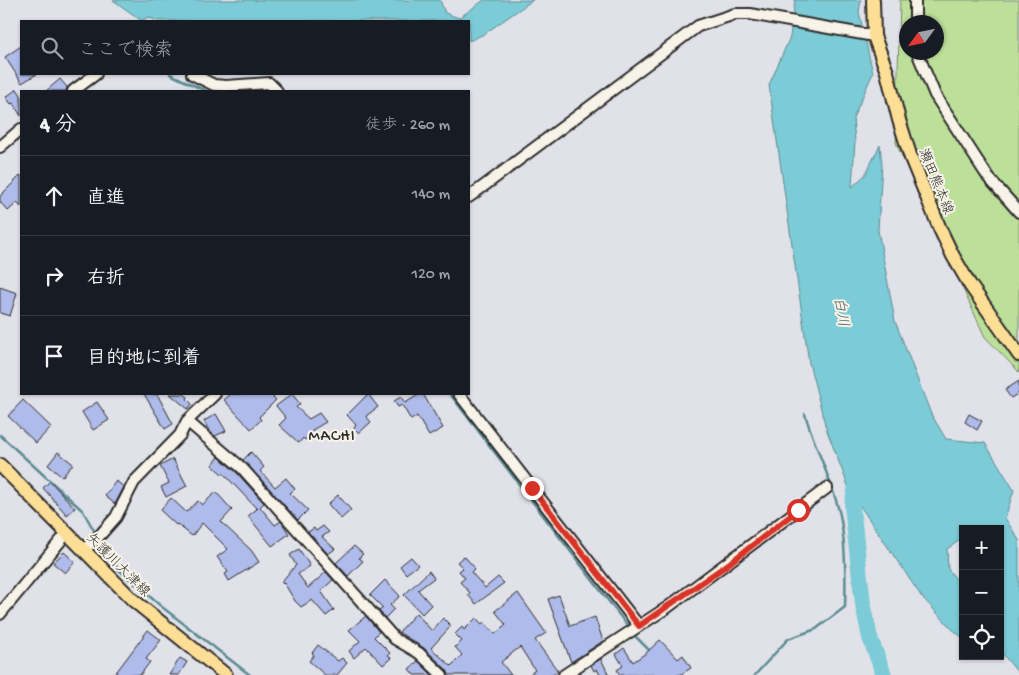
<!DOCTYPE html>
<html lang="ja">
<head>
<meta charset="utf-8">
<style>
  body { margin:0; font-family:"Gochi Hand","Klee One",sans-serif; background:#242831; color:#f1f3f6 }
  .controls { position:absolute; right:15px; bottom:15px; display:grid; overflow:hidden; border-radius:0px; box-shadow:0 1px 4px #0004 }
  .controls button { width:45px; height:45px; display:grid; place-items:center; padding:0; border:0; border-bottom:1px solid #363941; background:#171b24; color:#f1f3f6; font:25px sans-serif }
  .compass { position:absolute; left:899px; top:15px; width:45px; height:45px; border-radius:50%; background:#171b24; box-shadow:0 1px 4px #0004; rotate:237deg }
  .stop { position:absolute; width:15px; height:15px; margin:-11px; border:4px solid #d93025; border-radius:50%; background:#fff }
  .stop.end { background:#d93025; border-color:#fff; box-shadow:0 1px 5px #0008 }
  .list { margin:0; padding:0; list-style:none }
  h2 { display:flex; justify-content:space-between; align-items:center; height:65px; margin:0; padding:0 20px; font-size:21px }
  h2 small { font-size:16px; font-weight:400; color:#9ea1a6 }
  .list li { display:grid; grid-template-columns:32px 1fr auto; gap:15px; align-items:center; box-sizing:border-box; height:80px; padding:0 20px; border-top:1px solid #363941 }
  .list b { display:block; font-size:19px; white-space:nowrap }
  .list em { font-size:16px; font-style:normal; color:#9ea1a6 }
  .icon { flex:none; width:28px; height:28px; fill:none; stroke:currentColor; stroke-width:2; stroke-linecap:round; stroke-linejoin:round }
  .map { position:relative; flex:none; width:1019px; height:675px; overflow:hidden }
  .search { position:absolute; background:#171b24; box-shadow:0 1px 4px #0004; left:20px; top:20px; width:450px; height:55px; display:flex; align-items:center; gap:12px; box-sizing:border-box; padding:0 18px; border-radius:0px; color:#9ea1a6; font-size:19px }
  .panel { position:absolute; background:#171b24; box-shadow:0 1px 4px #0004; left:20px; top:90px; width:450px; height:305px; border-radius:0px }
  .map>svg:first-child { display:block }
</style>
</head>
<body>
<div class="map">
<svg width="1019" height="675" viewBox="0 0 1019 675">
  <rect width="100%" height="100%" fill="#e1e2e9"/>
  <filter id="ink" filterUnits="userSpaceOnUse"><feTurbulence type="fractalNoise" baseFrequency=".02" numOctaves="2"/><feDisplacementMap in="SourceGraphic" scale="10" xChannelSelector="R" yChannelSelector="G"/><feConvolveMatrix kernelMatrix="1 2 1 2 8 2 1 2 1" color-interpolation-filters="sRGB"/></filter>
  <g filter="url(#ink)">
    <path fill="#bce09a" stroke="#748662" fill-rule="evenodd" d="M900,0H1019V372L985,337L896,143ZM906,22H936V52H906Z"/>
    <path fill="#7bcbd6" stroke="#5b8b92" d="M113,0H440L445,13L459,18L484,0H533L484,34L469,41V21H157L148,17L142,21Z
      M795,0H861L859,12L873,73L853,118L855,142L852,187L865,175L880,145L882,164L878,230L895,321L931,414L946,439L985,443L1014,490L1005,518L1019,540V674L1000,651V529H963V544L959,540L956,543L947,549L948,569L956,579L963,580V638L952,629L921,596L850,491L826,428L809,363L769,85L790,37Z"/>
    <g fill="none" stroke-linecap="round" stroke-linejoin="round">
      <path stroke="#5b8b92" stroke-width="2.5" d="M170,74L206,91
        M450,394L630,629
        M0,435L83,511L96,534
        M99,541L118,569L162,607L250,675
        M636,637L651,652
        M755,675L788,639L816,629L845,607C846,576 846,546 840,515C832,480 815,448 805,414"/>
      <path stroke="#7bcbd6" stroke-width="16" d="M858,476L852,506L863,604L870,638L884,675"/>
    </g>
    <path fill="#aebbeb" stroke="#2b2b2b" d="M21,46V74H37L22,83L5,57Z
      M60,79L67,87L66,91H46Z
      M17,89L21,95V116L13,103L11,104L6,97Z
      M21,175V207L17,203L8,211L0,202V196Z
      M0,287L17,293L10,316L0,313Z
      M1019,381V393L1011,398L1005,390Z
      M144,394H157L173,424L165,429Z
      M170,394H184L188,397L187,399L192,404L188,409Z
      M231,394H270L276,400L259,417L261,420L251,429L224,400Z
      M292,394L300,404L296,407L309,419L319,413L326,422L314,429L305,440L303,438L299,443L279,425L286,418L276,406Z
      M368,394L378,407L366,416L371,422L359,433L354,428L356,425L347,415Z
      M420,394H423L443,428L429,436L417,416L411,420L402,405L398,407L394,401L401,397L405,403Z
      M23,400L51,427L36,443L8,416Z
      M97,402L109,420L93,430L82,412Z
      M216,414L226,431L215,436L209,431L204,421Z
      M969,414L982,421L977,430L965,422Z
      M58,452L73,464L62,477L48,465Z
      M251,452L264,467L260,471L275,487L286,478L295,489L290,493L308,510L298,520L243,460Z
      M219,457L237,473L264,503L260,507L275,525L281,521L289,534L272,546L248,516L258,508L257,509L223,473L222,474L212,465Z
      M173,459L187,486L166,497L161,487L169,483L160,466Z
      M50,481L75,508L67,515L43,488Z
      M116,481L124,487L115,504L105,496Z
      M216,492L232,510L221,522L251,550L259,562L229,581L225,574L228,572L217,557L228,549L202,523L192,536L177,524L176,525L160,510L171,498L186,512L198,501L202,505Z
      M338,495L351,510L341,519L328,504Z
      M323,526L329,532L322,537L335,549L328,554L308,532L314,528L316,531Z
      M354,546L363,554L359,558L363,561L348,576L336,563Z
      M299,549L310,566L298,574L308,588L326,572L333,580L321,591L334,610L326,616L312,600L301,607L295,601L284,583L283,584L281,582L296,565L290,555Z
      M64,552L75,562L65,573L53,563Z
      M464,556L475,568L471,572L485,588L498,577L504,583L476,604L468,595L470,593L460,582L465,578L459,571L463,568L457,562Z
      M411,557L418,565L406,574L400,566Z
      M429,571L434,578L418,590L431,605L422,614L404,595Z
      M385,580L400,596L390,605L394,609L385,618L379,611L383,608L370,595Z
      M518,593L546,633L535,640L558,671L553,675H529L535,670L520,647L501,662L511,675H449L447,670L424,648L403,635L399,632L416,613L432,631L443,618L451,626L431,648L451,666L462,655L455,647L462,641L455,634L462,627L464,630L476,618L482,624L484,622L495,634L506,625L495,611Z
      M559,595L570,626L595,617L603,641L571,662L548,599Z
      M366,616L379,632L374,637L390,653L388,655L391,658L383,665L366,647L354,658L349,651L360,641L349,630Z
      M148,630L161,640L146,659L150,662L140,675H114Z
      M660,640L678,659L683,655L691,668L680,675H620L617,670L623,666L616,654L624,648L633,662L646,653Z
      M318,645L338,661L342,658L347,663L337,675H325L309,661L314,655L312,653Z
      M180,658L187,662L179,675H169Z
      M601,659L609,675H600L597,669L594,671L591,665Z
      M418,661L432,675H414L409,669Z"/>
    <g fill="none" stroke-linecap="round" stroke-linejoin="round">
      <g stroke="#2b2b2b" stroke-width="14">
        <path id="minor" d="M915,0V22
          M917,52L935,95L988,177L1019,212
          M192,74L214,85L226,86L269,83L277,91
          M73,91L96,74
          M0,147L21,129
          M469,197L698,26L735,14H750L874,36
          M459,394L639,626
          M187,421L242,468L395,639L419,653L442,675
          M84,550L101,534L116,517L134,482L180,435L187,421L215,394
          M0,614L67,533
          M564,675L668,607L827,488"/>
      </g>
      <g stroke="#2b2b2b" stroke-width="16">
        <path id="major" d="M873,0L874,36L887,72L899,120L911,158L940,229L953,256L970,285L1019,355
          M0,465L133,600L226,675"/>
      </g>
      <use href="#minor" stroke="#f7f3e8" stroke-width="10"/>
      <use href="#major" stroke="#fdde96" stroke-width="12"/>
    </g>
  </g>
  <g fill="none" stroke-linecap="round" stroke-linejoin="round" filter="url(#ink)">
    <path stroke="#d93025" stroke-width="6" d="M532,488L639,626L727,565L798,510"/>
  </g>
  <g text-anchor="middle" stroke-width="4" stroke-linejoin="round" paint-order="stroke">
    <g font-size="14" fill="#2b2b2b" stroke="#f7f3e8">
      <text transform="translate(937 181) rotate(68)" y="5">瀬田熊本線</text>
      <text transform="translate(119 564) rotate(45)" y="5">矢護川大津線</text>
    </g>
    <g font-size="15" font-style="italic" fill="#435b5e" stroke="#f7f3e8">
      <text transform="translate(842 312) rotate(80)" y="5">白川</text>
    </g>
    <g font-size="16" letter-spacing="1" fill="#2b2b2b" stroke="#f7f3e8">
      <text x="332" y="440">MACHI</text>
    </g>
  </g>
</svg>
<div class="controls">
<button>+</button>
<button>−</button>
<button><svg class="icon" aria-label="locate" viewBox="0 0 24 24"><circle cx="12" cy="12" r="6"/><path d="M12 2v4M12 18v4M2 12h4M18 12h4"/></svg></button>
</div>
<svg class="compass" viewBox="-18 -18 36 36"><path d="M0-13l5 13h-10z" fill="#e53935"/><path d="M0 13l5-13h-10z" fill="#9ea1a6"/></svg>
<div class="stop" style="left:798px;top:510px"></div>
<div class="stop end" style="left:532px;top:488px"></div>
<div class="search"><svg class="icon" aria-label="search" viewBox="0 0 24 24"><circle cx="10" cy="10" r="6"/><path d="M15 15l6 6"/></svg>ここで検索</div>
<section class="panel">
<h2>4 分<small>徒歩 · 260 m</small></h2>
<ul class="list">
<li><svg class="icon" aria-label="ahead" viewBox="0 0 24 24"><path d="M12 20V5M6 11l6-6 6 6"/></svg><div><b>直進</b></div><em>140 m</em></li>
<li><svg class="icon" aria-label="right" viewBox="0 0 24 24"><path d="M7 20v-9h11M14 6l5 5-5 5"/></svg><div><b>右折</b></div><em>120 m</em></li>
<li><svg class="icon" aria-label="arrive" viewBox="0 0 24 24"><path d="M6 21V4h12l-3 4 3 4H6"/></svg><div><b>目的地に到着</b></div></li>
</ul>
</section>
</div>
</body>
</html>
